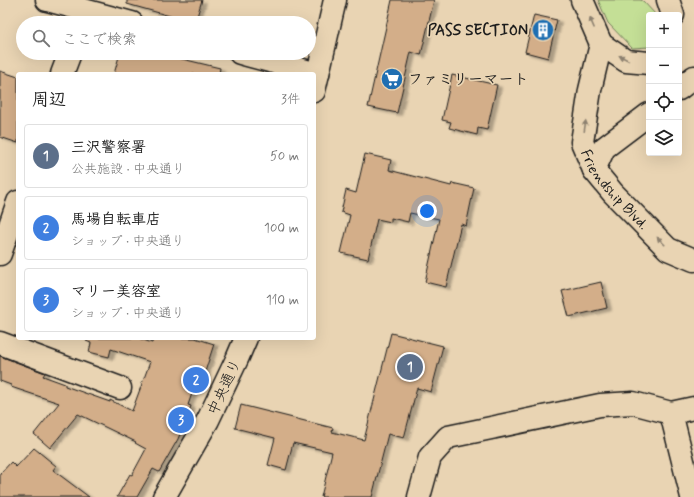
<!DOCTYPE html>
<html lang="ja">
<head>
<meta charset="utf-8">
<style>
  body { margin:0; font-family:Mynerve,"Klee One",sans-serif; background:#f2f2f2; color:#222 }
  .controls { position:absolute; right:12px; top:12px; display:grid; overflow:hidden; border-radius:4px; box-shadow:0 4px 16px #0002 }
  .controls button { width:36px; height:36px; display:grid; place-items:center; padding:0; border:0; border-bottom:1px solid #e0e0e0; background:#fff; color:#222; font:20px sans-serif }
  .you { position:absolute; left:427px; top:211px; width:14px; height:14px; margin:-10px; border:3px solid #fff; border-radius:50%; background:#1a73e8; box-shadow:0 0 0 6px #1a73e833 }
  .badge { display:grid; place-items:center; width:26px; height:26px; border-radius:50%; background:#111827; color:#fff; font-size:13px; font-weight:700 }
  .pin { position:absolute; translate:-50% -50%; border:2px solid #fff; box-shadow:0 1px 4px #0006 }
  .list { margin:0; padding:0; list-style:none }
  h2 { display:flex; justify-content:space-between; align-items:center; height:52px; margin:0; padding:0 16px; font-size:17px }
  h2 small { font-size:13px; font-weight:400; color:#767676 }
  .list li { display:grid; grid-template-columns:26px 1fr auto; gap:12px; align-items:center; box-sizing:border-box; height:64px; margin:0 8px 8px; padding:0 8px; border:1px solid #e0e0e0; border-radius:4px }
  .list b { display:block; font-size:15px; white-space:nowrap }
  .list p { margin:0; font-size:13px; white-space:nowrap; color:#767676 }
  .list em { font-size:13px; font-style:normal; color:#767676 }
  .icon { flex:none; width:22px; height:22px; fill:none; stroke:currentColor; stroke-width:2; stroke-linecap:round; stroke-linejoin:round }
  .map { position:relative; flex:none; width:694px; height:497px; overflow:hidden }
  .search { position:absolute; background:#fff; box-shadow:0 4px 16px #0002; left:16px; top:16px; width:300px; height:44px; display:flex; align-items:center; gap:10px; box-sizing:border-box; padding:0 14px; border-radius:22px; color:#767676; font-size:15px }
  .panel { position:absolute; background:#fff; box-shadow:0 4px 16px #0002; left:16px; top:72px; width:300px; height:268px; border-radius:4px }
  .map>svg:first-child { display:block }
</style>
</head>
<body>
<div class="map">
<svg width="694" height="497" viewBox="0 0 694 497">
  <defs>
    <filter id="shadow"><feDropShadow dx="4.5" dy="2.5" stdDeviation="1" flood-color="#0004"/></filter>
  </defs>
  <rect width="100%" height="100%" fill="#e9d4b3"/>
  <filter id="ink" filterUnits="userSpaceOnUse"><feTurbulence type="fractalNoise" baseFrequency=".025" numOctaves="2"/><feDisplacementMap in="SourceGraphic" scale="8" xChannelSelector="R" yChannelSelector="G"/><feConvolveMatrix kernelMatrix="1 2 1 2 8 2 1 2 1" color-interpolation-filters="sRGB"/></filter>
  <g filter="url(#ink)">
    <path fill="#c4df96" stroke="#707e59" d="M598,0H640L643,1L656,15H649V47L632,48L608,23Z"/>
    <path fill="#d3ae89" stroke="#1c1c1c" filter="url(#shadow)" d="M127,0H202L195,23L127,4Z
      M392,0H434L421,55L411,52L397,113L368,107Z
      M534,15L557,20L548,58L525,52Z
      M120,53H166L178,56V58L220,68L219,74H114Z
      M0,71L18,77V143L0,137Z
      M452,75L497,85L487,130L478,128L477,135L449,128L451,122L442,120Z
      M365,154L391,160L389,170L451,186L452,183L474,188L466,226L461,224L446,287L425,282L439,219L410,213L408,222L391,218V222L377,219L368,259L341,253L350,215L341,212L346,190L356,193Z
      M601,282L607,308L569,317L562,291Z
      M391,333L443,346L431,392L417,388L404,438L388,434L372,497H321L332,452L293,443L286,470L268,465L275,438L235,428L241,405L333,428L332,432L364,440Z
      M87,338H138L152,343L153,338H195L214,344L203,378L198,376L188,405L191,406L178,439L159,472L153,469L137,497H117L130,474L132,475L146,449L135,443L136,442L78,414L50,448L34,434L59,403L11,387V385L0,381V356L45,373L43,376L65,384V386L110,402V400L132,411L150,362L111,349L109,357L89,352L91,343L86,341Z
      M34,448L56,466L53,470L89,497H0V474L11,462L16,467Z"/>
    <g fill="none" stroke-linecap="round" stroke-linejoin="round">
      <g stroke="#1c1c1c" stroke-width="25">
        <g id="minor">
          <path d="M47,0L132,23"/>
          <path id="s1" d="M582,0L601,44L590,90L582,142L594,170L613,193L668,249L694,260"/>
          <path d="M668,0L673,15"/>
          <path d="M601,44L626,61L649,63"/>
          <path d="M240,53L318,74"/>
          <path d="M62,74L70,53"/>
          <path d="M679,89L694,77"/>
          <path d="M594,170L604,148L649,114"/>
          <path d="M0,254L18,202"/>
          <path d="M0,343L120,388"/>
          <path d="M671,413L692,497"/>
          <path d="M419,497L430,457L448,437L600,405L633,403L671,413L694,408"/>
        </g>
      </g>
      <g stroke="#1c1c1c" stroke-width="25">
        <path id="major" d="M314,91L335,0
          M164,497L208,420L237,359L246,338"/>
      </g>
      <use href="#minor" stroke="#e9d4b3" stroke-width="22"/>
      <use href="#major" stroke="#e9d4b3" stroke-width="22"/>
    </g>
    <defs><path id="oneway-solid" d="M-6-.8H1V-3.2L6.5 0L1 3.2V.8H-6Z"/></defs>
    <g fill="#8d816f">
      <use href="#oneway-solid" transform="translate(592 23) rotate(-113)"/>
      <use href="#oneway-solid" transform="translate(624 58) rotate(-153)"/>
      <use href="#oneway-solid" transform="translate(585 126) rotate(-82)"/>
      <use href="#oneway-solid" transform="translate(661 241) rotate(-135)"/>
    </g>
  </g>
  <defs>
    <g id="building-disc" transform="scale(1.15)"><circle r="9.5" fill="#1f6fb2" stroke="#e9d4b3"/><path d="M-4-6H4V6H1V3H-1V6H-4ZM-2.5-4.3h1.7v1.8h-1.7ZM.8-4.3h1.7v1.8H.8ZM-2.5-1h1.7V.8h-1.7ZM.8-1h1.7V.8H.8Z" fill="#fff"/></g>
    <g id="supermarket-disc" transform="scale(1.15)"><circle r="9.5" fill="#1f6fb2" stroke="#e9d4b3"/><path d="M-6-5.5h2.5l.6 2H6L4.5 2H-2.5L-4.4-4H-6ZM-1.5 3.2a1.3 1.3 0 1 0 .1 0ZM3 3.2a1.3 1.3 0 1 0 .1 0Z" fill="#fff"/></g>
  </defs>
  <g fill-rule="evenodd">
    <use href="#building-disc" x="543" y="30"/>
    <use href="#supermarket-disc" x="392" y="79"/>
  </g>
  <g text-anchor="middle" stroke-width="3.5" stroke-linejoin="round" paint-order="stroke">
    <g font-size="15" font-weight="bold" fill="#1c1c1c" stroke="#e9d4b3" text-anchor="end">
      <text x="528" y="35">PASS SECTION</text>
      <text x="408" y="84" text-anchor="start">ファミリーマート</text>
    </g>
    <g font-size="15" fill="#1c1c1c" stroke="#e9d4b3">
      <text dy="5" stroke="none"><textPath href="#s1" startOffset="206">Friendship Blvd.</textPath></text>
      <text transform="translate(224 387) rotate(-65)" y="5">中央通り</text>
    </g>
  </g>
</svg>
<div class="controls">
<button>+</button>
<button>−</button>
<button><svg class="icon" aria-label="locate" viewBox="0 0 24 24"><circle cx="12" cy="12" r="6"/><path d="M12 2v4M12 18v4M2 12h4M18 12h4"/></svg></button>
<button><svg class="icon" aria-label="layers" viewBox="0 0 24 24"><path d="M12 4l9 5-9 5-9-5zM3 14l9 5 9-5"/></svg></button>
</div>
<div class="you"></div>
<div class="pin badge" style="left:410px;top:367px;background:#5c6f8a">1</div>
<div class="pin badge" style="left:196px;top:380px;background:#3f7fe0">2</div>
<div class="pin badge" style="left:181px;top:420px;background:#3f7fe0">3</div>
<div class="search"><svg class="icon" aria-label="search" viewBox="0 0 24 24"><circle cx="10" cy="10" r="6"/><path d="M15 15l6 6"/></svg>ここで検索</div>
<section class="panel">
<h2>周辺<small>3件</small></h2>
<ul class="list">
<li><span class="badge" style="background:#5c6f8a">1</span><div><b>三沢警察署</b><p>公共施設 · 中央通り</p></div><em>50 m</em></li>
<li><span class="badge" style="background:#3f7fe0">2</span><div><b>馬場自転車店</b><p>ショップ · 中央通り</p></div><em>100 m</em></li>
<li><span class="badge" style="background:#3f7fe0">3</span><div><b>マリー美容室</b><p>ショップ · 中央通り</p></div><em>110 m</em></li>
</ul>
</section>
</div>
</body>
</html>
